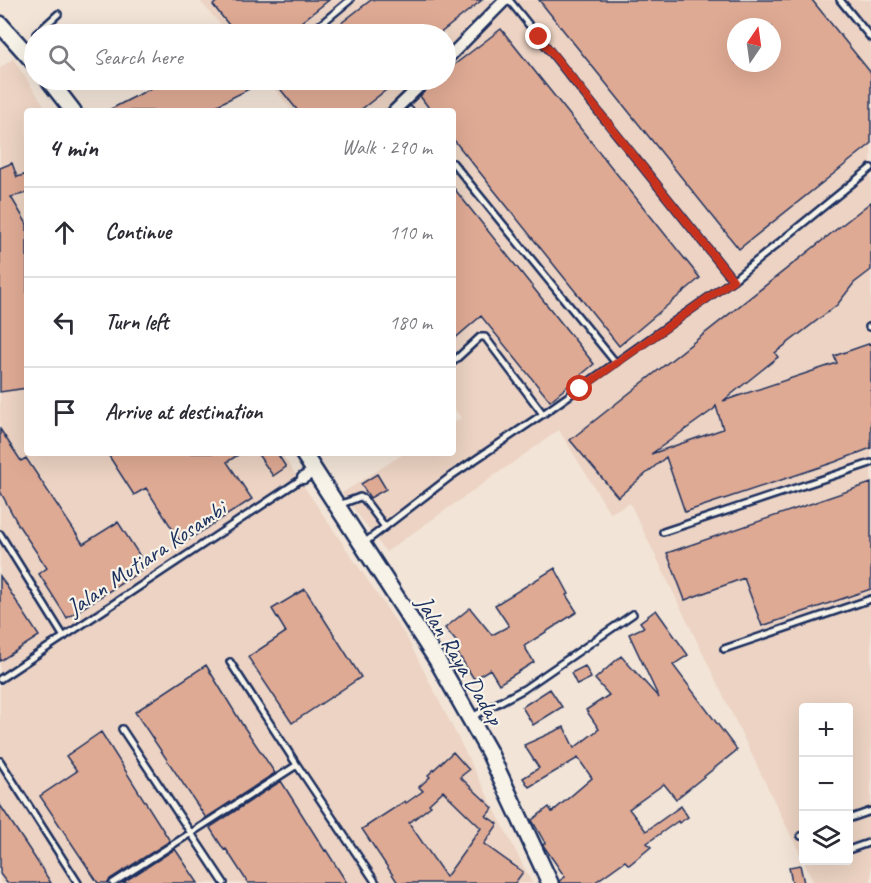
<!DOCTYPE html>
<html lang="en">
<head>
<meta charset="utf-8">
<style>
  body { margin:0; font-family:Caveat,sans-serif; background:#f7f7f7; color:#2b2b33 }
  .controls { position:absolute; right:18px; bottom:18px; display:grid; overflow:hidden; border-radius:6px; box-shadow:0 6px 24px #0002 }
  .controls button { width:54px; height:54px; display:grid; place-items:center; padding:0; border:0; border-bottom:2px solid #e1e1e2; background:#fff; color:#2b2b33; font:30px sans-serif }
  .compass { position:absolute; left:727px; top:18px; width:54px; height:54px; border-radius:50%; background:#fff; box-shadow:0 6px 24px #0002; rotate:13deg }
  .stop { position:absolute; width:18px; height:18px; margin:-14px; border:4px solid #c8321e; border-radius:50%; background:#fff }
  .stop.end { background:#c8321e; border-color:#fff; box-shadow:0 2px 6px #0008 }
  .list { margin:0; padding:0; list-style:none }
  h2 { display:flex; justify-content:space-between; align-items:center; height:78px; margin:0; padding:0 24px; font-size:26px }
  h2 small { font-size:20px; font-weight:400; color:#7c7c81 }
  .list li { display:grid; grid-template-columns:39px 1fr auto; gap:18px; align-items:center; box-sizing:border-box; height:90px; padding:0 24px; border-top:2px solid #e1e1e2 }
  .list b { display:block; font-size:22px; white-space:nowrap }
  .list em { font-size:20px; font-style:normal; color:#7c7c81 }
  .icon { flex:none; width:33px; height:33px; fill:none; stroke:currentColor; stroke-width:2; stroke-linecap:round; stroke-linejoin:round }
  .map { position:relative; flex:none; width:871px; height:883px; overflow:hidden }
  .search { position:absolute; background:#fff; box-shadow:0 6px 24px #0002; left:24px; top:24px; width:432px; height:66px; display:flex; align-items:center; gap:15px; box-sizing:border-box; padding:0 21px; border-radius:33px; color:#7c7c81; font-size:22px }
  .panel { position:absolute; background:#fff; box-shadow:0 6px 24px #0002; left:24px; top:108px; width:432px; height:348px; border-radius:6px }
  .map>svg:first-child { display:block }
</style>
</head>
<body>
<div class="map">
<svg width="871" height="883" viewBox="0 0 871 883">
  <rect width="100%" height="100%" fill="#f2e4d7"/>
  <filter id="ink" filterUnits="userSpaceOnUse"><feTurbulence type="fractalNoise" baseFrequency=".0167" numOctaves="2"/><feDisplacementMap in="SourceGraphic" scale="12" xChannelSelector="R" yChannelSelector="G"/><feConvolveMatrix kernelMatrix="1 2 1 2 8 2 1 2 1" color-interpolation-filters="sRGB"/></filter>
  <g filter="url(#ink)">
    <path fill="#ecd3c3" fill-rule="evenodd" d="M199,0H871V883H814L630,503L610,513L559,430L386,552L342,493L405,453H453V423L461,418L453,407V111H293L267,80H446V34H229ZM736,27H772V63H736ZM804,708H848V860H804Z
      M13,59L48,111H27V453H281L407,638L532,883H0V68Z"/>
    <path fill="#dfaa94" stroke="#1b2f5e" stroke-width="1.5" fill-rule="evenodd" d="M219,0H329L286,34H236L213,5Z
      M371,0H482L439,34H327Z
      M539,0H812L871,73V144L739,249ZM736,27H772V63H736Z
      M501,29L700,278L619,346L453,139V111H431L420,96L431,85L433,80H446V71Z
      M167,80H249L253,87L206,111H107Z
      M273,80H399L359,111H298Z
      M12,163L17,177L27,174V193L11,197L27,224V388L0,392V168Z
      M453,187L594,364L550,401L481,316L453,340Z
      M871,202V270L854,283L837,305L775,353L778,357L723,401L837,363L834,356L871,343V448L835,462L685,512L666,457L618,497L570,440ZM716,406L723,429L651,454L714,409Z
      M0,429L21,461L26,458L83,544L118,522L147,567L67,618L39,574L47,568L19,526L0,491Z
      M107,453H241L227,462L252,499L182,544L146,488L134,495Z
      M257,453H277L286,467L273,476Z
      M377,474L386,489L370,498L361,484Z
      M871,483V589L762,626L744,578L685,600L667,553Z
      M555,568L569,594L566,595L577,612L524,646L534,662L499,684L490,669L474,679L455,649L460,646L445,628L470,608L492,635L509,626L495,605Z
      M0,576L39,636L0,661Z
      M305,589L361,677L292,723L248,657L286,632L272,609Z
      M656,610L688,655L673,665L737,750L676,799L664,784L629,809L646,831L681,806L688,817L679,823L678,821L647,843L651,847L629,865L625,861L594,883H560L559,881L565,877L543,845L545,843L532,820L549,807L552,812L592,778L578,758L529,787L523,778L539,768L524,745L564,727L574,748L599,729L586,710L609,695L595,679L621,656L659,698L629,634L644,627L640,622Z
      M206,665L242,724L275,773L206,818L135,712Z
      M585,666L591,678L577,685L571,673Z
      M550,689L562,707L533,725L522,707Z
      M101,732L170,841L110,879L108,883H98L40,796L77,771L66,756Z
      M453,752L469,770L460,777L493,808L486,816L498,824L484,844L523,872L515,883H398L362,829L405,801L406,803L423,791L419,787L430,777L428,775ZM443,791L481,828L446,877L409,823L431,806L429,804Z
      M281,781L325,851L326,850L347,883H248L226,849L224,850L210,828L212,826Z
      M0,805L35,858L51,883H7L0,874Z
      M175,849L198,883H122Z
      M800,865L804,883H792L789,867Z"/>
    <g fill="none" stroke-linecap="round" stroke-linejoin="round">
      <g stroke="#1b2f5e" stroke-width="10">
        <path id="lane" d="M509,0L733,280L871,168
          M840,0L871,38
          M36,34L58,14
          M309,34L350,0
          M410,110V111
          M453,163L616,363
          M869,327H871
          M453,362L480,337H485L543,414
          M339,505L360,497L364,499L385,527
          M663,532L871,463
          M0,534L64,637
          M364,543L451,476L543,414L733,280
          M724,649L871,599
          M0,679L303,478
          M470,718L524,689L633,614
          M122,729L224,883
          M0,761L78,883
          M297,765L376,883
          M848,819L871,811
          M801,836L804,835
          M848,850L871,842
          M113,883L297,765L230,662"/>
      </g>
      <g stroke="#1b2f5e" stroke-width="15">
        <path id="street" d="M446,60L505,0
          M394,111L426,80
          M303,478L314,471"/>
      </g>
      <g stroke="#1b2f5e" stroke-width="20">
        <path id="secondary" d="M0,24L34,62
          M49,80L73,111
          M303,453L437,660L489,752L550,883"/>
      </g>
      <use href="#lane" stroke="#f7f3e8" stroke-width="5"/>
      <use href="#street" stroke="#f7f3e8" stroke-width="10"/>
      <use href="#secondary" stroke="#f7f3e8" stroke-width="15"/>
    </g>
  </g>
  <g fill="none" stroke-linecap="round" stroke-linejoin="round" filter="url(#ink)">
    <path stroke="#c8321e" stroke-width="8" d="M539,37L733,280L580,389"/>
  </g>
  <g text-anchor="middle" stroke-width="4.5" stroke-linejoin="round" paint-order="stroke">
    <g font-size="24" fill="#1b2f5e" stroke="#f7f3e8">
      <text transform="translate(146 558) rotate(-34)" y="8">Jalan Mutiara Kosambi</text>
      <text transform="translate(460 660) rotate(59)" y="8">Jalan Raya Dadap</text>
    </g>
  </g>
</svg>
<div class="controls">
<button>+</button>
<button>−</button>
<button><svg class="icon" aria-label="layers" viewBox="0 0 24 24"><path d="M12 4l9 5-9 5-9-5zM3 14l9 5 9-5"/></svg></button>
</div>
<svg class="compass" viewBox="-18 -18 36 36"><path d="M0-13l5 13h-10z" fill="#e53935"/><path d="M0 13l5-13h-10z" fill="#7c7c81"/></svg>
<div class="stop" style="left:580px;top:389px"></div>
<div class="stop end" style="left:539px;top:37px"></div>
<div class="search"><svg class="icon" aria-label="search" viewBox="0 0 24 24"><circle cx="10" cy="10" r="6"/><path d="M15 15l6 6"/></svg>Search here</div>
<section class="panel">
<h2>4 min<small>Walk · 290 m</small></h2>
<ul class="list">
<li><svg class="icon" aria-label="ahead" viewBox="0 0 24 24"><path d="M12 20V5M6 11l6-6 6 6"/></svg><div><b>Continue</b></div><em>110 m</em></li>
<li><svg class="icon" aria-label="left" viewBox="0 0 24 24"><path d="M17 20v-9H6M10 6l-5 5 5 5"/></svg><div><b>Turn left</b></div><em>180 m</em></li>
<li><svg class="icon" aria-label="arrive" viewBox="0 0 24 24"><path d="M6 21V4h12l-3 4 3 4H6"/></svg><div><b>Arrive at destination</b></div></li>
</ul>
</section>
</div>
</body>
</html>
